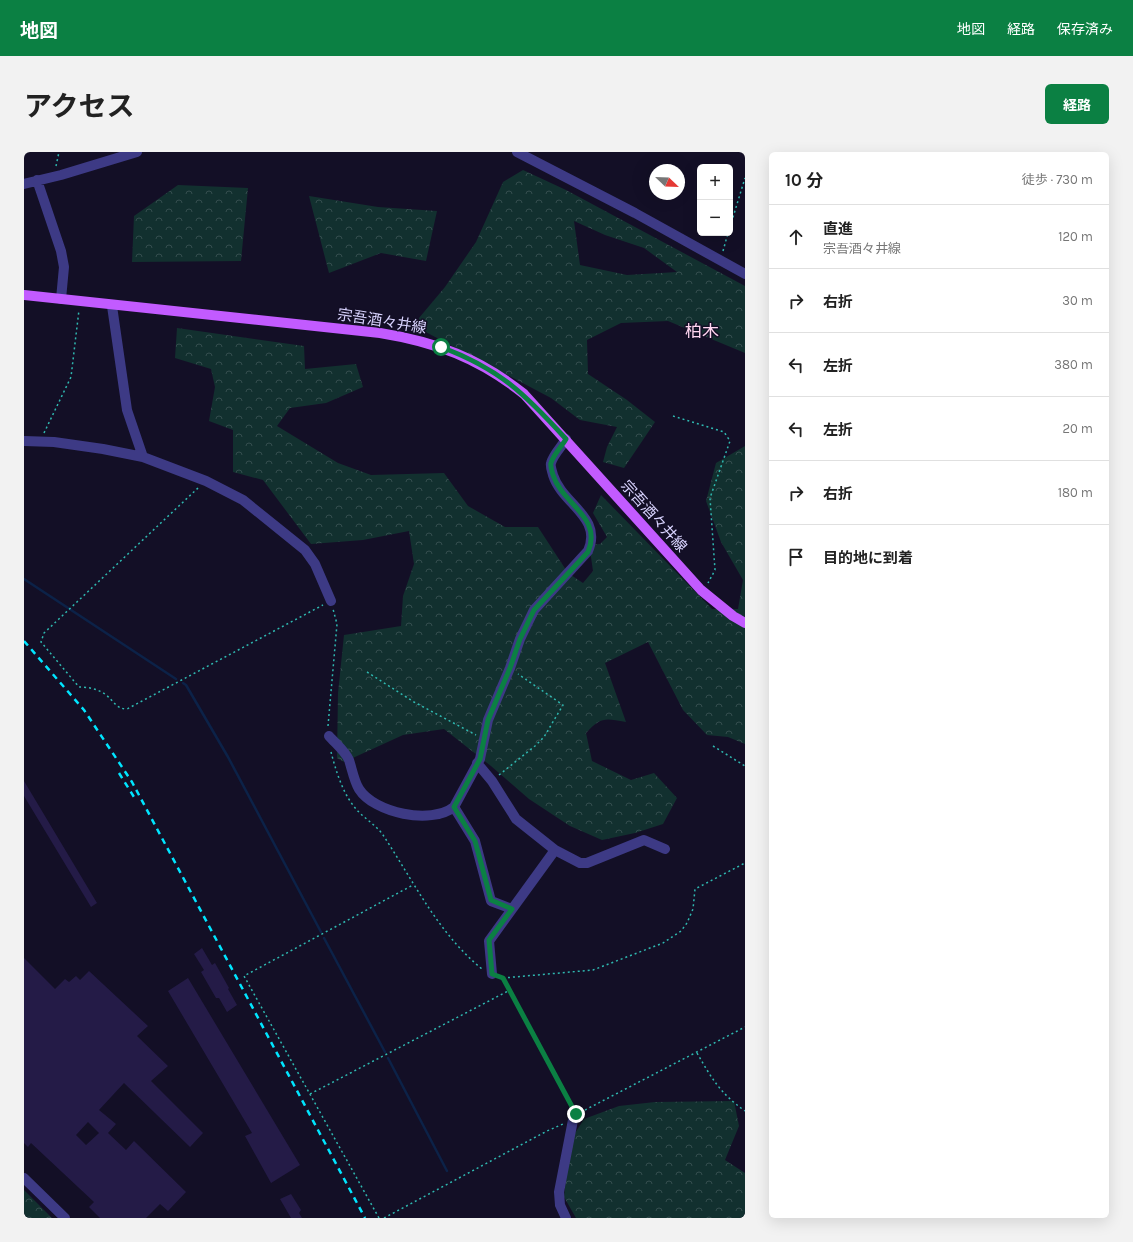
<!DOCTYPE html>
<html lang="ja">
<head>
<meta charset="utf-8">
<style>
  body { margin:0; font-family:Karla,"Noto Sans JP",sans-serif; background:#f2f2f2; color:#222 }
  .controls { position:absolute; right:12px; top:12px; display:grid; overflow:hidden; border-radius:6px; box-shadow:0 4px 16px #0002 }
  .controls button { width:36px; height:36px; display:grid; place-items:center; padding:0; border:0; border-bottom:1px solid #e0e0e0; background:#fff; color:#222; font:20px sans-serif }
  .compass { position:absolute; left:625px; top:12px; width:36px; height:36px; border-radius:50%; background:#fff; box-shadow:0 4px 16px #0002; rotate:113deg }
  .stop { position:absolute; width:12px; height:12px; margin:-9px; border:3px solid #0b8043; border-radius:50%; background:#fff }
  .stop.end { background:#0b8043; border-color:#fff; box-shadow:0 1px 4px #0008 }
  .list { margin:0; padding:0; list-style:none }
  h2 { display:flex; justify-content:space-between; align-items:center; height:52px; margin:0; padding:0 16px; font-size:17px }
  h2 small { font-size:13px; font-weight:400; color:#767676 }
  .list li { display:grid; grid-template-columns:26px 1fr auto; gap:12px; align-items:center; box-sizing:border-box; height:64px; padding:0 16px; border-top:1px solid #e0e0e0 }
  .list b { display:block; font-size:15px; white-space:nowrap }
  .list p { margin:0; font-size:13px; white-space:nowrap; color:#767676 }
  .list em { font-size:13px; font-style:normal; color:#767676 }
  .icon { flex:none; width:22px; height:22px; fill:none; stroke:currentColor; stroke-width:2; stroke-linecap:round; stroke-linejoin:round }
  .map { position:relative; flex:none; width:721px; height:1066px; overflow:hidden; border-radius:6px }
  header { display:flex; align-items:center; gap:24px; box-sizing:border-box; height:56px; padding:0 20px; background:#0b8043; color:#fff }
  header strong { font-size:19px }
  nav { display:flex; gap:22px; margin-inline-start:auto; font-size:14px }
  .intro { display:flex; align-items:center; justify-content:space-between; box-sizing:border-box; height:96px; padding:0 24px }
  h1 { margin:0; font-size:28px }
  .button { padding:10px 18px; border-radius:6px; background:#0b8043; color:#fff; font-size:14px; font-weight:700 }
  main { display:flex; gap:24px; padding:0 24px }
  aside { flex:1; background:#fff; border-radius:6px; box-shadow:0 4px 16px #0002 }
  .map>svg:first-child { display:block }
</style>
</head>
<body>
<header>
<strong>地図</strong>
<nav><a>地図</a><a>経路</a><a>保存済み</a></nav>
</header>
<div class="intro"><h1>アクセス</h1><a class="button">経路</a></div>
<main>
<div class="map">
<svg width="721" height="1066" viewBox="0 0 721 1066">
  <defs>
    <pattern id="forest-crowns" width="20" height="18" patternUnits="userSpaceOnUse"><rect width="20" height="18" fill="#12302f"/><path d="M2 6a3 3 0 1 1 6 0M12 15a3 3 0 1 1 6 0" fill="none" stroke="#344d4e"/></pattern>
  </defs>
  <rect width="100%" height="100%" fill="#130f26"/>
  <path fill="url(#forest-crowns)" fill-rule="evenodd" d="M499,18L542,38L721,134V201L644,169L597,171L563,188L564,222L603,248L631,270L600,316L579,310L583,295L593,275L556,268L527,246L396,177L395,166L421,135L452,90L479,30ZM550,69L581,83L620,96L653,120L603,123L556,113Z
    M154,33L224,36L217,109L108,110L110,64Z
    M285,44L354,55L413,59L402,109L357,101L305,121Z
    M153,176L280,194L281,217L332,212L339,235L302,251L266,256L253,274L314,311L347,323L420,321L444,354L481,375H514L544,421L559,431L569,419L567,405L561,393L576,392L583,385L569,361L577,343L688,457H714L719,428L697,390L682,349L692,311L721,294V592L704,585L683,583L659,558L624,490L581,511L602,570C580,566 577,565 562,581L568,609L607,628L630,621L653,646L639,672L611,681L578,688L546,674L505,647L467,614L420,577L379,583L320,610L313,606L314,541L320,483L377,474L379,444L390,412L385,379L339,388L287,392L239,328L209,320V278L185,269L191,235L187,217L151,206Z
    M710,949L715,974L701,1008L721,1021V1066H552L540,1045L546,989L560,967L595,954L631,950Z
    M0,1038L28,1066H0Z"/>
  <g fill="none" stroke-linecap="round" stroke-linejoin="round">
    <path stroke="#0c2248" stroke-width="2.5" d="M0,427L152,527
      M159,531L162,533L204,605L297,780
      M300,786L361,900
      M364,906L423,1019"/>
  </g>
  <path fill="#241b47" fill-rule="evenodd" d="M0,629L73,751L67,755L0,644Z
    M178,796L188,813L191,811L205,836L204,837L213,853L203,860L195,846H192L177,820L180,818L170,802Z
    M0,806L31,837L41,827L45,830L52,824L56,828L65,819L124,874L113,884L144,914L127,929L179,981L166,995L100,931L75,958L92,972L84,981L102,998L110,989L162,1040L144,1059L136,1052L122,1066H76L65,1055L70,1050L7,991L4,995L0,991ZM64,970L75,981L62,993L52,983Z
    M164,826L276,1013L247,1031L221,984L228,981L144,839Z
    M267,1042L277,1058L275,1061L278,1066H267L256,1047Z"/>
  <g fill="none" stroke-linecap="round" stroke-linejoin="round">
    <path stroke="#2fb8b0" stroke-width="1.5" stroke-dasharray="2 3" stroke-linecap="butt" d="M32,14L35,0
      M706,75L721,26
      M699,99L704,81
      M649,264L700,280L706,289L686,346L691,418L684,431
      M20,281L47,225L55,158
      M174,336L20,481L17,490L55,535C64,535 75,537 82,543C90,549 92,557 103,557L299,453
      M343,520L390,550L452,583
      M304,574L313,472L309,457
      M689,594L721,614
      M307,600C312,619 319,643 333,658C341,667 352,673 359,683C390,730 414,781 458,817
      M475,623L511,594L520,585L539,553L494,522
      M476,825L479,826L486,838L548,953
      M479,826L569,818L639,791L657,779L663,771L669,757L671,737L721,711
      M673,901C688,927 696,941 721,959
      M286,942L486,838
      M561,958L721,875
      M355,1066L220,824L389,733
      M360,1066L523,979L539,972"/>
    <path stroke="#3d3a85" stroke-width="10" d="M493,0L611,61L721,122
      M13,28L37,99L40,115L37,147
      M0,32L37,23L113,0
      M88,154L103,258L119,305
      M0,289L30,290L79,297L119,305L182,329L219,348L281,398L291,412L307,449
      M305,584C311,591 321,599 325,608C328,617 330,629 335,637C350,661 407,673 430,655L456,607L464,568L486,516L496,487L510,458L564,399C579,365 538,352 529,323C528,319 526,314 527,311C529,303 538,294 542,287
      M453,611L468,629L492,667L531,698L556,711H563L620,688L641,697
      M430,655L451,689L467,749L488,757
      M468,822L465,789L531,698
      M0,1026L41,1066
      M542,1066L536,1053L535,1040L549,968L552,962"/>
    <path stroke="#c25bff" stroke-width="10" d="M0,143L356,181C412,190 455,206 500,242L677,438L709,464L721,471"/>
    <path stroke="#00e5ff" stroke-width="2.5" stroke-dasharray="6 5" stroke-linecap="butt" d="M0,489L60,558L108,630L341,1066
      M95,621L110,645"/>
  </g>
  <g fill="none" stroke-linecap="round" stroke-linejoin="round">
    <path stroke="#0b8043" stroke-width="5" d="M417,195C476,217 501,242 542,287C538,294 529,303 527,311C526,314 528,319 529,323C538,352 579,365 564,400L510,458L496,487L486,516L464,568L456,607L430,655L451,689L467,748L488,757L465,788L468,822L479,826L552,962"/>
  </g>
  <g text-anchor="middle" stroke-width="3" stroke-linejoin="round" paint-order="stroke">
    <g font-size="15" fill="#d9d4ff" stroke="#130f26">
      <text transform="translate(358 169) rotate(9)" y="5">宗吾酒々井線</text>
      <text transform="translate(630 364) rotate(48)" y="5">宗吾酒々井線</text>
    </g>
    <g font-size="17" fill="#ffd6f0" stroke="#130f26">
      <text x="678" y="185">柏木</text>
    </g>
  </g>
</svg>
<div class="controls">
<button>+</button>
<button>−</button>
</div>
<svg class="compass" viewBox="-18 -18 36 36"><path d="M0-13l5 13h-10z" fill="#e53935"/><path d="M0 13l5-13h-10z" fill="#767676"/></svg>
<div class="stop" style="left:417px;top:195px"></div>
<div class="stop end" style="left:552px;top:962px"></div>
</div>
<aside>
<h2>10 分<small>徒歩 · 730 m</small></h2>
<ul class="list">
<li><svg class="icon" aria-label="ahead" viewBox="0 0 24 24"><path d="M12 20V5M6 11l6-6 6 6"/></svg><div><b>直進</b><p>宗吾酒々井線</p></div><em>120 m</em></li>
<li><svg class="icon" aria-label="right" viewBox="0 0 24 24"><path d="M7 20v-9h11M14 6l5 5-5 5"/></svg><div><b>右折</b></div><em>30 m</em></li>
<li><svg class="icon" aria-label="left" viewBox="0 0 24 24"><path d="M17 20v-9H6M10 6l-5 5 5 5"/></svg><div><b>左折</b></div><em>380 m</em></li>
<li><svg class="icon" aria-label="left" viewBox="0 0 24 24"><path d="M17 20v-9H6M10 6l-5 5 5 5"/></svg><div><b>左折</b></div><em>20 m</em></li>
<li><svg class="icon" aria-label="right" viewBox="0 0 24 24"><path d="M7 20v-9h11M14 6l5 5-5 5"/></svg><div><b>右折</b></div><em>180 m</em></li>
<li><svg class="icon" aria-label="arrive" viewBox="0 0 24 24"><path d="M6 21V4h12l-3 4 3 4H6"/></svg><div><b>目的地に到着</b></div></li>
</ul>
</aside>
</main>
</body>
</html>
